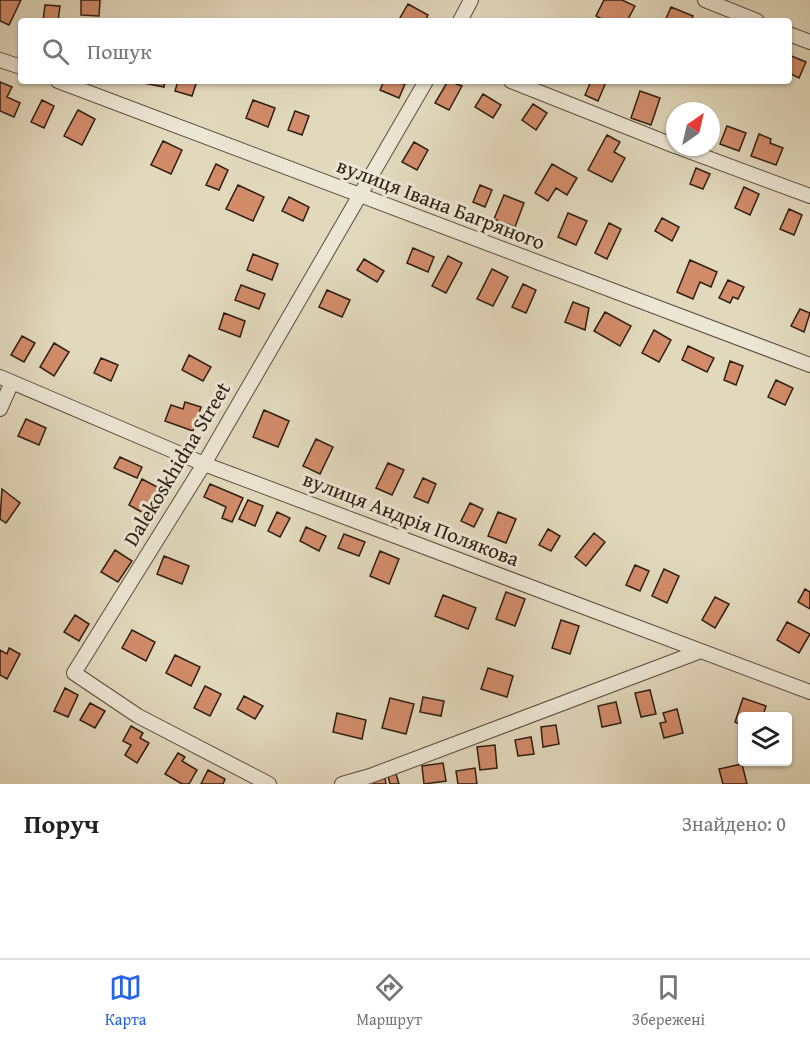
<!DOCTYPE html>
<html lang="uk">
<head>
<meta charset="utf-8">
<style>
  body { margin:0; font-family:"Gentium Book Plus",serif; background:#f6f6f6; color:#222 }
  .controls { position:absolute; right:18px; bottom:18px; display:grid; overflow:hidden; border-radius:6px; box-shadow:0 2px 4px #0004 }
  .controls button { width:54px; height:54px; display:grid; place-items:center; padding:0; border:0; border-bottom:2px solid #e0e0e0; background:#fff; color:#222; font:30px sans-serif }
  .compass { position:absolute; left:666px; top:102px; width:54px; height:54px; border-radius:50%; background:#fff; box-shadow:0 2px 4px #0004; rotate:34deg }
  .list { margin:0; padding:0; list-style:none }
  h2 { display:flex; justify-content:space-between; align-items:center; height:78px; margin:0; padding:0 24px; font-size:26px }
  h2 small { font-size:20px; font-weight:400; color:#767676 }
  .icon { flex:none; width:33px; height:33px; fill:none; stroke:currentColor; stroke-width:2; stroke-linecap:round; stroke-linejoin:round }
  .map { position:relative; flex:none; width:810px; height:784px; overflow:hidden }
  .search { position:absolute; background:#fff; box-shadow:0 2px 4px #0004; left:18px; right:18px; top:18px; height:66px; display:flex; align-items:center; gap:15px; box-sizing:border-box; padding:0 21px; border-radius:6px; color:#767676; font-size:22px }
  .sheet { height:174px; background:#fff }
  nav { display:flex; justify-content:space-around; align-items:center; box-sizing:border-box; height:84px; border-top:2px solid #e0e0e0; background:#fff; font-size:16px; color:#767676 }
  nav a { display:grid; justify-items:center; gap:3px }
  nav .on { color:#2563eb }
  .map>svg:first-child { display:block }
</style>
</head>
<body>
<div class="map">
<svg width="810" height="784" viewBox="0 0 810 784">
  <rect width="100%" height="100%" fill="#e2d9bd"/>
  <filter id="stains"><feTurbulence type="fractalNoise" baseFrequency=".00333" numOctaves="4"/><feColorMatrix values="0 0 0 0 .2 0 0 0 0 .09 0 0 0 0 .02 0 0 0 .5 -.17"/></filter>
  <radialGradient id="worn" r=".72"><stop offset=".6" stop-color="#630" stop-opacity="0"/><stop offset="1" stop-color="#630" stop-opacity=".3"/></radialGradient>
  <path fill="#d28c6a" stroke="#2f1e13" stroke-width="1.5" d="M0,0H21L9,25L0,21Z
    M81,0H100L99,16L81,15Z
    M604,0H622L635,6L627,21H606L596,16Z
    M408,4L428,15L425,21H406L400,18Z
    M45,5L60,6L58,21H43Z
    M671,7L693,16L691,21H665Z
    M789,55L806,62L799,78L789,73Z
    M143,81H165L164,87L143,83Z
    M178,81H197L192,96L175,91Z
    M384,81L405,84L399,98L380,90Z
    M448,81L462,86L449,110L435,103Z
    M591,81L606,82L598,101L585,95Z
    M0,82L12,87L7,97L20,103L14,117L0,111Z
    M640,91L660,98L651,125L631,118Z
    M483,94L501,105L493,118L475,107Z
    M42,100L54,106L44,128L31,122Z
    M253,100L275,108L268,127L246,118Z
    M533,104L547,113L536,130L522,120Z
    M78,110L95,119L82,145L64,136Z
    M295,111L309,116L302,135L288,130Z
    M727,126L746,133L739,151L720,144Z
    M759,134L771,139L770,143L783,148L776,165L751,156Z
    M607,135L620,142L614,152L625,158L612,182L588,170Z
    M163,141L182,150L171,174L151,165Z
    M414,142L428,150L417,170L402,162Z
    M216,164L228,170L219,190L206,185Z
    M552,164L577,178L567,195L556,188L548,201L535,193Z
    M696,168L710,174L703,189L690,184Z
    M238,185L264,197L253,221L226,209Z
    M480,185L492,190L485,207L473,202Z
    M744,187L759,194L750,215L735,208Z
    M504,195L524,203L515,227L494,219Z
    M289,197L309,207L303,221L282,211Z
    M789,209L802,215L794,235L780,229Z
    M568,213L587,221L576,245L558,237Z
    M662,218L679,227L672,241L655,231Z
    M609,223L621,229L607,259L595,253Z
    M413,248L434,257L428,272L407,263Z
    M253,254L278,264L272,280L247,270Z
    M448,256L462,263L446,293L432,286Z
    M364,259L384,271L377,282L357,270Z
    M690,260L717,272L711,287L700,282L693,299L677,292Z
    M492,269L508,277L493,306L477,299Z
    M728,280L744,287L738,299L733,297L730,303L719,298Z
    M523,284L536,290L526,313L512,307Z
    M241,285L265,294L259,309L235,300Z
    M327,290L350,300L342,317L319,307Z
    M573,302L589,308L585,330L565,322Z
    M800,309L810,313L804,332L791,326Z
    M605,312L631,326L620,346L594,331Z
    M224,313L245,321L240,337L219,329Z
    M654,330L671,340L659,362L642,353Z
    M22,336L35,343L24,362L11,355Z
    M54,343L69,352L54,376L40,367Z
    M688,346L714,358L707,372L682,360Z
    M189,355L211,367L203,381L182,370Z
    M101,358L118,365L111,381L94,373Z
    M730,361L743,366L736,385L724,380Z
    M776,380L793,388L785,405L768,397Z
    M185,402L201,407L193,431L165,421L171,405L183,409Z
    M264,410L289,421L278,447L253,437Z
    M26,419L46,428L39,445L18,436Z
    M316,439L333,447L320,474L303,466Z
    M120,457L142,467L137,478L114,468Z
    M388,463L404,470L392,495L376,488Z
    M423,478L436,484L428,503L414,497Z
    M142,479L159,488L145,514L129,505Z
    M210,484L243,498L232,522L222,518L226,507L204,497Z
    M2,489L20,503L6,523L0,519Z
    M248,500L263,506L255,526L239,519Z
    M470,503L483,509L474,527L461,521Z
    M277,512L290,518L280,537L268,531Z
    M498,512L516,519L506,543L488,536Z
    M306,527L326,536L319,551L300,541Z
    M548,529L560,536L551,551L539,545Z
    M594,533L605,542L586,566L575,557Z
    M344,534L365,542L359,556L338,548Z
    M115,550L132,561L118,582L101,572Z
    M380,551L399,559L389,584L370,576Z
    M164,556L189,566L182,584L157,574Z
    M635,565L649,571L640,591L626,585Z
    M664,569L679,576L667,603L652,596Z
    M805,589L810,592V609L798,602Z
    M506,592L525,599L515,626L496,619Z
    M443,595L476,608L468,629L435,616Z
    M715,597L729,604L715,628L702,620Z
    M75,615L89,624L79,641L64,632Z
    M561,620L579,626L570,654L552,648Z
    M787,622L810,634L799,653L777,640Z
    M132,630L155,642L146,661L122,648Z
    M9,648L20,654L7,679L0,675V650L7,654Z
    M175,655L200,667L191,686L166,673Z
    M488,668L513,676L507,697L481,689Z
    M205,686L221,694L210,716L194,708Z
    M65,688L78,695L68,717L54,711Z
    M650,690L656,714L641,717L635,693Z
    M244,696L263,706L255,719L237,709Z
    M423,697L444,701L441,716L420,712Z
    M390,698L414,704L406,734L382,728Z
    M743,698L766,706L763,716H742V725L735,722Z
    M616,702L621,723L602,727L598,706Z
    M90,703L105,711L95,728L80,720Z
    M677,709L683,733L664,738L660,723L666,722L663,713Z
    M337,713L366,720L362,739L333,732Z
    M556,725L559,744L543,747L541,727Z
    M131,726L143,733L140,738L149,743L137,763L125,755L131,745L123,741Z
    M531,737L534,754L518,756L515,740Z
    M495,745L497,768L480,770L477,747Z
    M178,753L185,757L182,761L197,770L189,784H182L165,774Z
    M443,763L446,781L424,784L422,766Z
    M742,764L747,784H723L719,769Z
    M475,768L477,784H458L456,771Z
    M208,770L225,779L223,784H201Z
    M396,774L399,784H390L388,776Z
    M385,778L386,784H374L373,781Z"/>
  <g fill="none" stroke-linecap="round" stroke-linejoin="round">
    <g stroke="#5c4d3e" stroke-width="16">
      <path id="minor" d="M705,0L757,21
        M460,21L471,0
        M789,34L810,42
        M0,60L21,67
        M58,81L810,365
        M511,81L675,146
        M678,147L810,196
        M0,377L204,464L810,692
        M0,409L12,382
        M269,784L138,716L74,673L204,464L426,81
        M342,784L370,776L701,651"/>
    </g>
    <use href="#minor" stroke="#ece6d4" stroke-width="14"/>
  </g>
  <g text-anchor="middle" stroke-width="6" stroke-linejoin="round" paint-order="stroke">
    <g font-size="21" fill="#2f1e13" stroke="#ece6d4">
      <text transform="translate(441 204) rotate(21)" y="7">вулиця Івана Багряного</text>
      <text transform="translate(177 464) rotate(-59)" y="7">Dalekoskhidna Street</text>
      <text transform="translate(411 519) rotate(21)" y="7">вулиця Андрія Полякова</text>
    </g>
  </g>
  <rect width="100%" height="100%" filter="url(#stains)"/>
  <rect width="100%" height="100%" fill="url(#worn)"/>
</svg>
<div class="controls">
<button><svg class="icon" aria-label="layers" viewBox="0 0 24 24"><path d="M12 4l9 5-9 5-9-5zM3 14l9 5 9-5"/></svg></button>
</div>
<svg class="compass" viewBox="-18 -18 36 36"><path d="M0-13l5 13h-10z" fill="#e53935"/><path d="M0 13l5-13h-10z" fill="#767676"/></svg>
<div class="search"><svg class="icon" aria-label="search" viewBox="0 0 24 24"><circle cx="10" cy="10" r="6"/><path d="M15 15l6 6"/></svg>Пошук</div>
</div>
<section class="sheet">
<h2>Поруч<small>Знайдено: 0</small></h2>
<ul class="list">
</ul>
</section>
<nav>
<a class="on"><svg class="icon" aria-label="map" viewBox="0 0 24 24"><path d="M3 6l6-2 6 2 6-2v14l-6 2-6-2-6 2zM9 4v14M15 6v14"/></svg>Карта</a>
<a><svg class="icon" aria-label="directions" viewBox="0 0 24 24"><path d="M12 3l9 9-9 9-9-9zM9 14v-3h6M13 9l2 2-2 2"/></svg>Маршрут</a>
<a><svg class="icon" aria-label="saved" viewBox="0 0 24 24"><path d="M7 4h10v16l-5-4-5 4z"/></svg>Збережені</a>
</nav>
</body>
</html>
